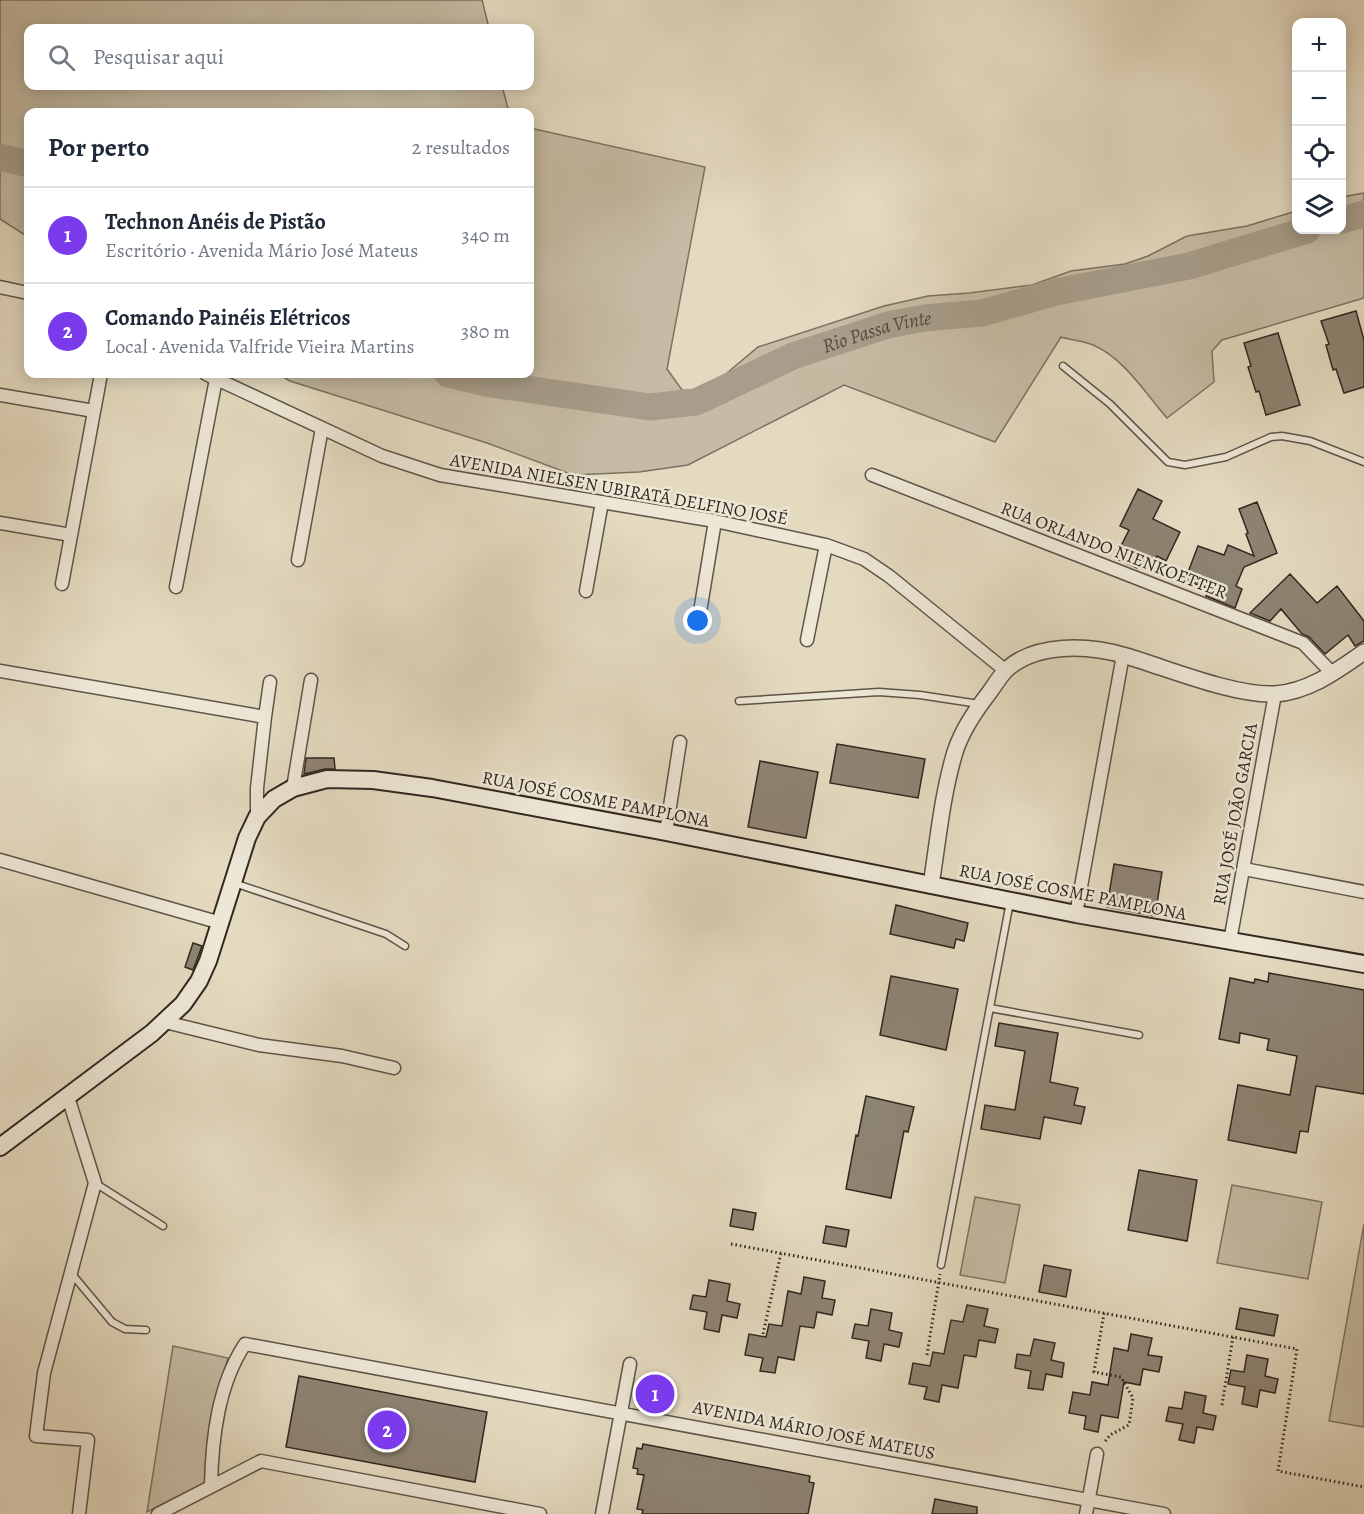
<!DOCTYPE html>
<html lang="pt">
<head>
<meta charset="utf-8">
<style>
	body { margin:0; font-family:Alegreya,serif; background:#f6f6f7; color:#1f2937 }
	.controls { position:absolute; right:18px; top:18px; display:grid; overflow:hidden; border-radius:12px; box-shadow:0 3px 15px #0003 }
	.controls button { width:54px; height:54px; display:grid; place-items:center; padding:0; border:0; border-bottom:2px solid #e0e1e3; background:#fff; color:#1f2937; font:30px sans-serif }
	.you { position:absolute; left:698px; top:621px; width:21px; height:21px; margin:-15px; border:4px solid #fff; border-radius:50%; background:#1a73e8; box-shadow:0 0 0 9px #1a73e833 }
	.badge { display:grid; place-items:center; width:39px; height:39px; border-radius:50%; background:#7c3aed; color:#fff; font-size:20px; font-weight:700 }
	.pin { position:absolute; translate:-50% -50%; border:3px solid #fff; box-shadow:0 2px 6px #0006 }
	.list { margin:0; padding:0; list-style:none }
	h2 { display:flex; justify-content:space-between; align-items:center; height:78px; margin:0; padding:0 24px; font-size:26px }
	h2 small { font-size:20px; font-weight:400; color:#747a83 }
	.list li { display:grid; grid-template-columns:39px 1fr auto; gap:18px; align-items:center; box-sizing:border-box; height:96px; padding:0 24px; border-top:2px solid #e0e1e3 }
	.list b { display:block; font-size:22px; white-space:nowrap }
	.list p { margin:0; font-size:20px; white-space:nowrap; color:#747a83 }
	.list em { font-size:20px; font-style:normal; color:#747a83 }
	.icon { flex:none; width:33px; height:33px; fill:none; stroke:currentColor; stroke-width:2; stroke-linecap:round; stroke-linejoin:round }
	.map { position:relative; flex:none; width:1364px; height:1514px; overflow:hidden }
	.search { position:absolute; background:#fff; box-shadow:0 3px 15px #0003; left:24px; top:24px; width:510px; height:66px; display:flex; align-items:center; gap:15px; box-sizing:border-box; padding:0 21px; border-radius:12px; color:#747a83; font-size:22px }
	.panel { position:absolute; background:#fff; box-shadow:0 3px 15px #0003; left:24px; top:108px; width:510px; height:270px; border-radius:12px }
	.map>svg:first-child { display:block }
	.green { fill:#c6bca5; stroke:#7c7262; stroke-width:1.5 }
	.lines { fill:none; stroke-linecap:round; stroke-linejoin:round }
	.river { stroke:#a79d8a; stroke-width:27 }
	.building { fill:#8e8473; stroke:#312720; stroke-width:1.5 }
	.service-casing { stroke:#5e5448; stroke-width:9 }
	.minor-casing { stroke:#5e5448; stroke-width:15 }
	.tertiary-casing { stroke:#5e5448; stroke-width:18 }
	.secondary-casing { stroke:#312720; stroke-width:20 }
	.path { stroke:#312720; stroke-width:3; stroke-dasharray:1.5 3; stroke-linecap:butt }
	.service { stroke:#ede7d6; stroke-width:6 }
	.minor { stroke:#ede7d6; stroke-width:12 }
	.tertiary { stroke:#ede7d6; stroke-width:15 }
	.secondary { stroke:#ede7d6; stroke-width:16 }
	.labels { text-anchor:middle; stroke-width:5; stroke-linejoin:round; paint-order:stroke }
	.street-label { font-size:18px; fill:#312720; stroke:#ede7d6 }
	.water-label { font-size:20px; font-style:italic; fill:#544a40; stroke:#ede7d6 }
</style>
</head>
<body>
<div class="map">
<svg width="1364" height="1514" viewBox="0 0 1364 1514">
	<rect width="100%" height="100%" fill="#e4dac0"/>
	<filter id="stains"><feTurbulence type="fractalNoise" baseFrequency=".00333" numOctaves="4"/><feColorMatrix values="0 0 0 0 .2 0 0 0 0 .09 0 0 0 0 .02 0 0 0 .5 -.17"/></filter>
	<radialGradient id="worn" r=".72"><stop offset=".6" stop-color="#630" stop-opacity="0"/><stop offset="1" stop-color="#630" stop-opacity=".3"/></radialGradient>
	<path class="green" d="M0,0H482L489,28H28V86H502L509,112H28V237L0,219Z
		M530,128L705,167L667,369L682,390L702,391L721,378L758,347L884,306L928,296L969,293L1032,285L1071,271L1125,264L1148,256L1187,236L1247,226L1296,211V230H1342V197L1364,193V298L1222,340L1212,351L1214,382L1167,418C1145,393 1124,358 1093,345C1083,341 1071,340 1061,337L995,442L844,385L688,465L639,472L573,475L487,443L290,381L278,374H530Z
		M1232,1185L1322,1202L1308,1279L1217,1263Z
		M975,1197L1020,1205L1005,1283L960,1275Z
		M1364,1224V1427L1329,1421Z
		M173,1346L228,1358C215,1400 208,1440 205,1483L147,1512Z"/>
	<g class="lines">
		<g class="river">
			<path d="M0,157L28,164"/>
			<path d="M1342,220L1364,214"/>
			<path id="s1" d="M448,374L491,384L650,407L696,402L793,356L888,325L924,318L982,313L1056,292L1189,266L1307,230"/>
		</g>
	</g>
	<path class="building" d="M1356,311L1364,340V387L1344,393L1336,369L1333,370L1326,345L1329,344L1321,321Z
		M1278,333L1300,405L1266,415L1259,391L1256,392L1248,367L1251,366L1244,343Z
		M1138,489L1162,501L1153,519L1180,532L1166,561L1157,556L1153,566L1140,560L1137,568L1115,558L1129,530L1120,526Z
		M1257,502L1277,553L1244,567L1236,586L1242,589L1235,608L1206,596L1209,589L1185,580L1198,546L1224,555L1228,545L1254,556L1246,534L1248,533L1239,509Z
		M1290,574L1317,603L1337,586L1364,621V641L1355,646L1348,635L1325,654L1309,637L1302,634L1281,609L1270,621L1250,613Z
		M837,744L925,759L918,798L830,783Z
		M306,758H334L335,769H325L304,774Z
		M760,761L818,772L806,838L748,827Z
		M1114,864L1162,872L1155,916L1107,907Z
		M896,905L968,923L964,941L956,939L954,948L890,934Z
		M193,943L202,946L193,970L185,967Z
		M1269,973L1364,990V1094L1316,1086L1308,1132L1300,1131L1296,1153L1228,1140L1238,1085L1290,1095L1297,1056L1267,1050L1269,1039L1240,1033L1239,1043L1219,1039L1230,978L1254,983L1255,979L1268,982Z
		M891,976L958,989L946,1050L880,1035Z
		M999,1023L1058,1033L1050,1082L1078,1088L1074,1105L1085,1107L1081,1124L1044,1117L1040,1139L981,1129L985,1105L1015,1110L1025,1051L995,1046Z
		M866,1096L914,1107L908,1132L904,1131L891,1198L846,1189L856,1135L858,1136Z
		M1139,1170L1197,1180L1187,1241L1128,1230Z
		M733,1209L756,1213L753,1230L730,1226Z
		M826,1226L849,1230L846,1247L823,1243Z
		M1044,1265L1071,1270L1066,1297L1039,1292Z
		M804,1277L825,1281L822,1298L835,1300L832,1315L817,1312L814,1328L800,1326L794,1360L778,1357L775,1373L760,1371L763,1358L745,1355L749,1334L766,1337L769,1324L782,1326L788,1291L801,1294Z
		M709,1280L730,1284L727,1301L740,1304L737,1318L722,1315L719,1332L704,1329L707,1312L690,1309L693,1295L706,1297Z
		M967,1305L988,1309L984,1326L998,1329L995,1343L979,1340L976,1357L964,1355L958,1388L942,1385L939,1402L924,1399L927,1387L909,1384L913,1363L930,1366L933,1352L944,1354L951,1320L963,1322Z
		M1240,1308L1278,1315L1274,1336L1236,1329Z
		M871,1309L892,1313L889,1330L902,1333L899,1347L884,1344L881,1361L866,1358L869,1341L852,1338L855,1324L868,1326Z
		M1131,1334L1152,1338L1148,1355L1162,1357L1159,1372L1143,1369L1140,1385L1124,1382L1118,1418L1101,1415L1098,1432L1084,1429L1086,1416L1069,1413L1073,1392L1090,1395L1092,1382L1108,1385L1114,1348L1128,1351Z
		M1034,1339L1055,1343L1051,1360L1064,1363L1062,1377L1046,1374L1043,1390L1028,1388L1031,1371L1015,1368L1017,1354L1030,1356Z
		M1247,1355L1268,1359L1265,1376L1278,1379L1275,1393L1260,1390L1257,1407L1242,1404L1245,1387L1228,1384L1231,1370L1244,1372Z
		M299,1376L487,1412L475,1482L286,1447Z
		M1185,1392L1206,1396L1203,1413L1216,1416L1213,1430L1197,1427L1194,1443L1179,1440L1183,1424L1166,1421L1169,1407L1182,1409Z
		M643,1444L810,1476L809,1482L814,1483L808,1514H642L643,1510L637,1509L644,1475L637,1474L638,1469L633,1468L637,1448L642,1449Z
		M935,1499L977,1507V1514H932Z"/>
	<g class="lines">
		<g class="service-casing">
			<path id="service" d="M1063,366L1110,404L1168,462L1185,465L1226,457L1271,437L1282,436L1310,441L1364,462
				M739,701L879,692L920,695L979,704
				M234,883L386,934L405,946
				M990,1008L1139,1035
				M95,1183L163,1226
				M941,1265L1010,902
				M71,1273L112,1322L125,1329L146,1330"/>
		</g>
		<g class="minor-casing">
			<path id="minor" d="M0,287L28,293
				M206,374L382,456L440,475L715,521L826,545L864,559L889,576L1006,671
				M0,395L94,411
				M872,475L1303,643L1333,674
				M0,523L71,535
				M298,560L322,428
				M62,584L101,374
				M176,587L216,379
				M586,591L602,502
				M698,624L715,521
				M807,640L826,545
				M0,671L265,717L257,788V817
				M265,717L270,682
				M293,788L311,680
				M666,832L680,742
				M0,860L221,923
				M1244,869L1364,892
				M1076,914L1123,655
				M1230,941L1275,694
				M165,1022L259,1045L342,1056L394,1068
				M68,1097L95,1183L44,1373L36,1436L88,1440L79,1514
				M211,1486C212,1438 218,1385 245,1344L1164,1514
				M158,1514L261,1461L540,1514
				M602,1514L630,1364
				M1086,1514L1097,1454"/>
		</g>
		<g class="tertiary-casing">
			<path id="tertiary" d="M931,885C938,841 942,795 955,752C962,730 975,711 989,693C994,686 999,678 1005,671C1035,642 1089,645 1126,656C1167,668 1234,696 1275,694C1309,692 1338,670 1364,652"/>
		</g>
		<g class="secondary-casing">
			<path id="secondary" d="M0,1147L152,1033L183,1004L199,981L208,961L247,838L257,817L274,799L293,788L327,779L373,780L432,788L666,832L1076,914L1364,964"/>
		</g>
		<path class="path" d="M731,1244L1297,1349L1278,1471L1364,1487
			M1104,1313L1094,1372L1121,1377L1133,1398L1129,1425L1110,1435L1104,1443
			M763,1334L781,1253
			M927,1355L940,1274
			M1222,1405L1233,1337"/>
		<use href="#service" class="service"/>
		<use href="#minor" class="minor"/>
		<use href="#tertiary" class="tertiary"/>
		<use href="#secondary" class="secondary"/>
	</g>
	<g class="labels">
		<g class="street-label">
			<text transform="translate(619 489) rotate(10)" y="6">AVENIDA NIELSEN UBIRATÃ DELFINO JOSÉ</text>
			<text transform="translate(1114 550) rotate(21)" y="6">RUA ORLANDO NIENKOETTER</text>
			<text transform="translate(596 799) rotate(11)" y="6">RUA JOSÉ COSME PAMPLONA</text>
			<text transform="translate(1235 814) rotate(-80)" y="6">RUA JOSÉ JOÃO GARCIA</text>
			<text transform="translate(1073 892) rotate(11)" y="6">RUA JOSÉ COSME PAMPLONA</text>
			<text transform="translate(814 1430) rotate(11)" y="6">AVENIDA MÁRIO JOSÉ MATEUS</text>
		</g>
		<g class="water-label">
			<text dy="7" stroke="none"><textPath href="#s1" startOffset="446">Rio Passa Vinte</textPath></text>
		</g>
	</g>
	<rect width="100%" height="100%" filter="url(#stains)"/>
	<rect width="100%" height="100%" fill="url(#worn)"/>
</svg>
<div class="controls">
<button>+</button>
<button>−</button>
<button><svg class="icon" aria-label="locate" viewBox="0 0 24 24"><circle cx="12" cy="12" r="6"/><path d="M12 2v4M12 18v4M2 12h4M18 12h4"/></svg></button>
<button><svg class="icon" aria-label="layers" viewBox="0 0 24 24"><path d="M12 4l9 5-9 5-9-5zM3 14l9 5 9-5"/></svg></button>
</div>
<div class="you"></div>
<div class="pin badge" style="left:655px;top:1394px">1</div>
<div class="pin badge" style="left:387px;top:1430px">2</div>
<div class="search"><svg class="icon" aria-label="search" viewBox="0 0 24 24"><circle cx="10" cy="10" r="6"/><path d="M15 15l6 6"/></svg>Pesquisar aqui</div>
<section class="panel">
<h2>Por perto<small>2 resultados</small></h2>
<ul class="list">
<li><span class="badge">1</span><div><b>Technon Anéis de Pistão</b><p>Escritório · Avenida Mário José Mateus</p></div><em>340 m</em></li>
<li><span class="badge">2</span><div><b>Comando Painéis Elétricos</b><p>Local · Avenida Valfride Vieira Martins</p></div><em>380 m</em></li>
</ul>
</section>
</div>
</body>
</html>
